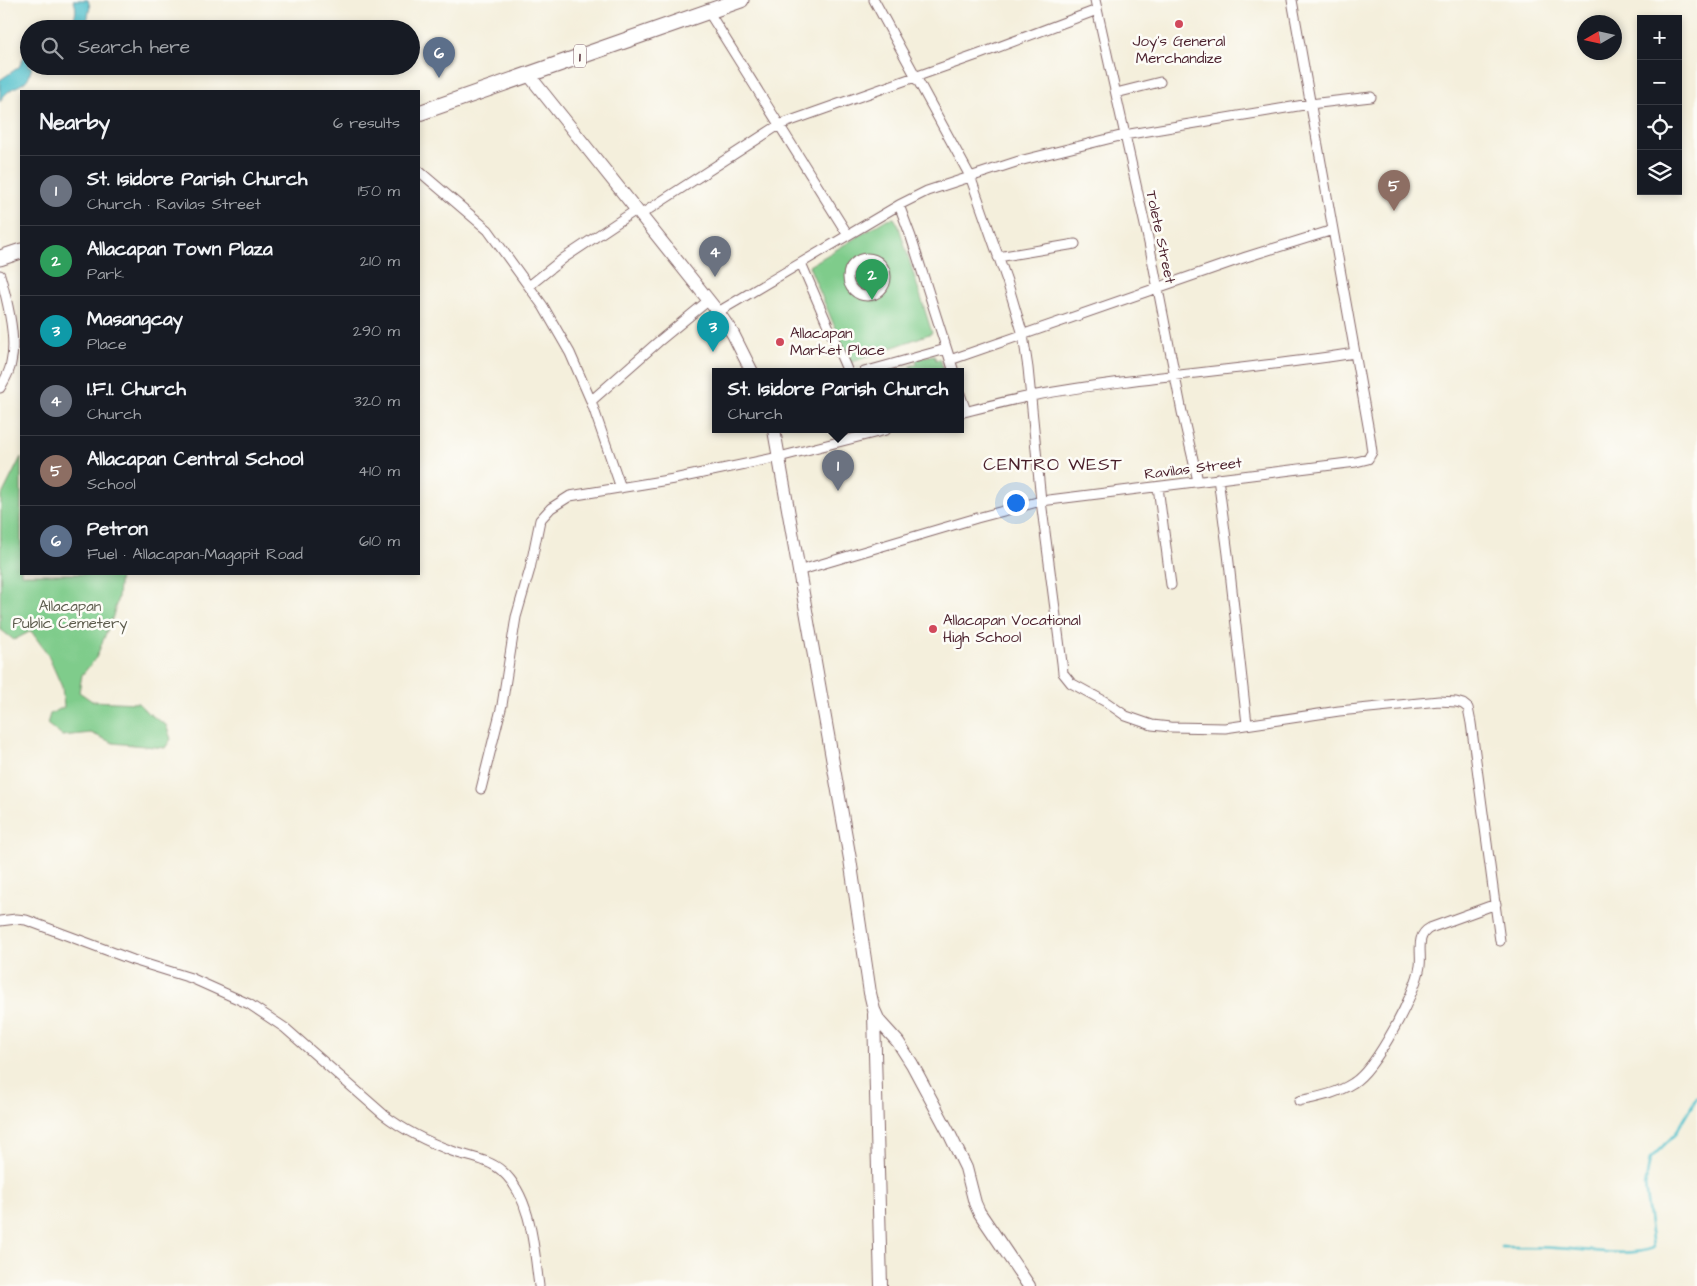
<!DOCTYPE html>
<html lang="en">
<head>
<meta charset="utf-8">
<style>
	body { margin:0; font-family:"Architects Daughter",sans-serif; background:#20242c; color:#f1f3f6 }
	.controls { position:absolute; right:15px; top:15px; display:grid; overflow:hidden; border-radius:0px; box-shadow:0 2px 8px #0003 }
	.controls button { width:45px; height:45px; display:grid; place-items:center; padding:0; border:0; border-bottom:1px solid #363941; background:#171b24; color:#f1f3f6; font:25px sans-serif }
	.compass { position:absolute; left:1577px; top:15px; width:45px; height:45px; border-radius:50%; background:#171b24; box-shadow:0 2px 8px #0003; rotate:261deg }
	.you { position:absolute; left:1015px; top:502px; width:18px; height:18px; margin:-12px; border:4px solid #fff; border-radius:50%; background:#1a73e8; box-shadow:0 0 0 8px #1a73e833 }
	.badge { display:grid; place-items:center; width:32px; height:32px; border-radius:50%; background:#d1495b; color:#fff; font-size:16px; font-weight:700 }
	.pin { position:absolute; translate:-50% -41px; filter:drop-shadow(0 1px 2px #0008) }
	.pin::after { content:''; position:absolute; top:26px; width:18px; height:15px; background:inherit; clip-path:polygon(0 0,100% 0,50% 100%) }
	.popup { position:absolute; left:712px; top:368px; width:252px; height:65px; box-sizing:border-box; display:grid; place-content:center; border-radius:0px; background:#171b24; filter:drop-shadow(0 1px 4px #0005); font-size:16px; white-space:nowrap; color:#9ea1a6 }
	.popup b { font-size:19px; color:#f1f3f6 }
	.popup::after { content:''; position:absolute; left:50%; top:100%; margin-left:-10px; border:10px solid transparent; border-top-color:#171b24 }
	.list { margin:0; padding:0; list-style:none }
	h2 { display:flex; justify-content:space-between; align-items:center; height:65px; margin:0; padding:0 20px; font-size:21px }
	h2 small { font-size:16px; font-weight:400; color:#9ea1a6 }
	.list li { display:grid; grid-template-columns:32px 1fr auto; gap:15px; align-items:center; box-sizing:border-box; height:70px; padding:0 20px; border-top:1px solid #363941 }
	.list b { display:block; font-size:19px; white-space:nowrap }
	.list p { margin:0; font-size:16px; white-space:nowrap; color:#9ea1a6 }
	.list em { font-size:16px; font-style:normal; color:#9ea1a6 }
	.icon { flex:none; width:28px; height:28px; fill:none; stroke:currentColor; stroke-width:2; stroke-linecap:round; stroke-linejoin:round }
	.map { position:relative; flex:none; width:1697px; height:1286px; overflow:hidden }
	.search { position:absolute; background:#171b24; box-shadow:0 2px 8px #0003; left:20px; top:20px; width:400px; height:55px; display:flex; align-items:center; gap:12px; box-sizing:border-box; padding:0 18px; border-radius:28px; color:#9ea1a6; font-size:19px }
	.panel { position:absolute; background:#171b24; box-shadow:0 2px 8px #0003; left:20px; top:90px; width:400px; height:485px; border-radius:0px }
	.map>svg:first-child { display:block }
	.green { fill:#7fcc8b; stroke:#64765b }
	.water { fill:#54c1cc; stroke:#4f707c }
	.lines { fill:none; stroke-linecap:round; stroke-linejoin:round }
	.stream { stroke:#54c1cc; stroke-width:2.5 }
	.street-casing { stroke:#866869; stroke-width:11 }
	.secondary-casing { stroke:#866869; stroke-width:14 }
	.highway-casing { stroke:#866869; stroke-width:17 }
	.street { stroke:#fff; stroke-width:9 }
	.secondary { stroke:#fff; stroke-width:12 }
	.highway { stroke:#fff; stroke-width:15 }
	.poi-dot { fill:#d1495b; stroke:#fdfcf7; stroke-width:2 }
	.labels { text-anchor:middle; stroke-width:5; stroke-linejoin:round; paint-order:stroke }
	.shield { fill:#fdfcf7; stroke:#806168; stroke-width:1 }
	.shield-label { font-size:14px; font-weight:bold; fill:#4a1f2b }
	.poi-label { font-size:15px; fill:#4a1f2b; stroke:#fdfcf7; text-anchor:start }
	.street-label { font-size:15px; fill:#4a1f2b; stroke:#fdfcf7 }
	.park-label { font-size:15px; fill:#5d5c4d; stroke:#fdfcf7 }
	.quarter-label { font-size:18px; letter-spacing:1px; fill:#4a1f2b; stroke:#fdfcf7 }
</style>
</head>
<body>
<div class="map">
<svg width="1697" height="1286" viewBox="0 0 1697 1286">
	<rect width="100%" height="100%" fill="#fdfcf7"/>
	<filter id="ink" filterUnits="userSpaceOnUse"><feTurbulence type="fractalNoise" baseFrequency=".02" numOctaves="2"/><feDisplacementMap in="SourceGraphic" scale="10" xChannelSelector="R" yChannelSelector="G"/><feConvolveMatrix kernelMatrix="1 2 1 2 8 2 1 2 1" color-interpolation-filters="sRGB"/></filter>
	<filter id="wash" filterUnits="userSpaceOnUse"><feTurbulence type="fractalNoise" baseFrequency=".0096" numOctaves="4" result="noise"/><feDisplacementMap in="SourceGraphic" scale="20" xChannelSelector="R" yChannelSelector="G"/><feGaussianBlur stdDeviation="1.12" result="paint"/><feColorMatrix in="noise" values="0 0 0 0 0 0 0 0 0 0 0 0 0 0 0 0 0 1.4 0 .05"/><feComposite in="paint" operator="in"/></filter>
	<g filter="url(#wash)">
		<rect width="100%" height="100%" fill="#f4efdc"/>
		<path class="green" d="M894,218L898,224L932,333L850,363L809,266L887,219Z
			M934,355L936,360L940,359L944,372H912L910,366L917,364L916,359Z
			M21,457V574H120L118,597L113,616L96,658L82,675L79,692L92,701L138,703L148,713L166,725L171,739L165,748L113,743L91,733L62,736L47,724L50,714L64,707L62,687L47,653L31,631L14,640L0,629L1,497Z"/>
		<path class="water" d="M73,0H88L90,7L86,27L85,29H60C73,26 80,12 73,0Z
			M29,47V66H32C31,70 30,75 28,78C22,88 8,86 0,102V80L19,67Z"/>
		<g class="lines">
			<path class="stream" d="M1501,1247C1519,1247 1538,1247 1556,1248C1584,1249 1627,1258 1653,1248L1645,1186L1650,1159L1675,1134L1697,1097"/>
		</g>
	</g>
	<g filter="url(#ink)">
		<g class="lines">
			<g class="street-casing">
				<path id="street" d="M874,0L970,176L1007,281L1023,335L1028,368L1041,501L1062,663L1063,673L1071,683L1106,702L1126,716L1152,725L1170,727L1225,728L1339,711L1439,701L1456,702L1463,704L1468,708L1471,723L1500,941
					M1095,0L1149,243L1182,412L1198,481
					M708,11L848,235
					M1116,93L1160,82
					M419,171L488,230L543,306L570,353L591,401L621,488
					M899,205L911,237L954,372
					M640,215L779,125L980,54L1097,10
					M998,257L1075,244
					M848 277a19 19 0 1 1 38 0a19 19 0 1 1-38 0Z
					M801,263L848,372
					M0,275C7,299 17,339 11,363C10,372 4,381 0,388
					M529,286L564,258L636,210
					M718,312L899,205L927,191L1019,161L1124,135L1310,104L1371,97
					M950,360L1246,257L1333,230
					M864,372L946,349
					M960,394L966,411
					M591,401L658,342L709,300
					M960,413C984,407 1007,401 1031,396C1138,376 1247,370 1355,353
					M1218,478L1228,554L1247,724
					M1158,487L1171,585
					M798,571L977,518L1041,501L1356,462L1368,459L1372,452L1370,437L1292,0
					M481,789L502,705L516,617L530,569L540,520L551,508L570,496L674,479L779,457L886,430
					M0,921L16,919L26,920L133,960L191,978L249,1004L285,1028L384,1115C405,1131 428,1142 452,1151C468,1157 489,1159 502,1171C532,1197 534,1250 539,1286
					M1299,1101C1318,1097 1336,1094 1353,1083C1376,1069 1416,993 1420,966C1422,952 1415,936 1430,928L1496,904"/>
			</g>
			<g class="secondary-casing">
				<path id="secondary" d="M528,74L718,312L733,334L752,372
					M774,430L850,859L870,993L874,1010L879,1021L898,1042L912,1064L949,1133L966,1168L975,1203L979,1212L1029,1286
					M874,1014L881,1286"/>
			</g>
			<g class="highway-casing">
				<path id="highway" d="M419,113L741,0
					M0,258L21,251"/>
			</g>
			<use href="#street" class="street"/>
			<use href="#secondary" class="secondary"/>
			<use href="#highway" class="highway"/>
		</g>
	</g>
	<g class="poi-dot">
		<circle cx="1179" cy="24" r="5"/>
		<circle cx="780" cy="342" r="5"/>
		<circle cx="933" cy="629" r="5"/>
	</g>
	<g class="labels">
		<rect class="shield" x="574" y="44.5" width="12" height="23" rx="4"/>
		<g class="shield-label">
			<text x="580" y="61">1</text>
		</g>
		<g class="poi-label">
			<text x="1179" y="46" text-anchor="middle">Joy's General<tspan x="1179" dy="17">Merchandize</tspan></text>
			<text x="790" y="338">Allacapan<tspan x="790" dy="17">Market Place</tspan></text>
			<text x="943" y="625">Allacapan Vocational<tspan x="943" dy="17">High School</tspan></text>
		</g>
		<g class="street-label">
			<text transform="translate(1161 237) rotate(78)" y="5">Tolete Street</text>
			<text transform="translate(1193 468) rotate(-7)" y="5">Ravilas Street</text>
		</g>
		<g class="park-label">
			<text x="70" y="611">Allacapan<tspan x="70" dy="17">Public Cemetery</tspan></text>
		</g>
		<g class="quarter-label">
			<text x="1053" y="470">CENTRO WEST</text>
		</g>
	</g>
</svg>
<div class="controls">
<button>+</button>
<button>−</button>
<button><svg class="icon" aria-label="locate" viewBox="0 0 24 24"><circle cx="12" cy="12" r="6"/><path d="M12 2v4M12 18v4M2 12h4M18 12h4"/></svg></button>
<button><svg class="icon" aria-label="layers" viewBox="0 0 24 24"><path d="M12 4l9 5-9 5-9-5zM3 14l9 5 9-5"/></svg></button>
</div>
<svg class="compass" viewBox="-18 -18 36 36"><path d="M0-13l5 13h-10z" fill="#e53935"/><path d="M0 13l5-13h-10z" fill="#9ea1a6"/></svg>
<div class="you"></div>
<div class="pin badge" style="left:838px;top:491px;background:#6b7280">1</div>
<div class="popup"><b>St. Isidore Parish Church</b>Church</div>
<div class="pin badge" style="left:872px;top:300px;background:#2e9e5b">2</div>
<div class="pin badge" style="left:713px;top:352px;background:#0f9aa8">3</div>
<div class="pin badge" style="left:715px;top:277px;background:#6b7280">4</div>
<div class="pin badge" style="left:1394px;top:211px;background:#8d6e63">5</div>
<div class="pin badge" style="left:439px;top:78px;background:#5c6f8a">6</div>
<div class="search"><svg class="icon" aria-label="search" viewBox="0 0 24 24"><circle cx="10" cy="10" r="6"/><path d="M15 15l6 6"/></svg>Search here</div>
<section class="panel">
<h2>Nearby<small>6 results</small></h2>
<ul class="list">
<li><span class="badge" style="background:#6b7280">1</span><div><b>St. Isidore Parish Church</b><p>Church · Ravilas Street</p></div><em>150 m</em></li>
<li><span class="badge" style="background:#2e9e5b">2</span><div><b>Allacapan Town Plaza</b><p>Park</p></div><em>210 m</em></li>
<li><span class="badge" style="background:#0f9aa8">3</span><div><b>Masangcay</b><p>Place</p></div><em>290 m</em></li>
<li><span class="badge" style="background:#6b7280">4</span><div><b>I.F.I. Church</b><p>Church</p></div><em>320 m</em></li>
<li><span class="badge" style="background:#8d6e63">5</span><div><b>Allacapan Central School</b><p>School</p></div><em>410 m</em></li>
<li><span class="badge" style="background:#5c6f8a">6</span><div><b>Petron</b><p>Fuel · Allacapan-Magapit Road</p></div><em>610 m</em></li>
</ul>
</section>
</div>
</body>
</html>
